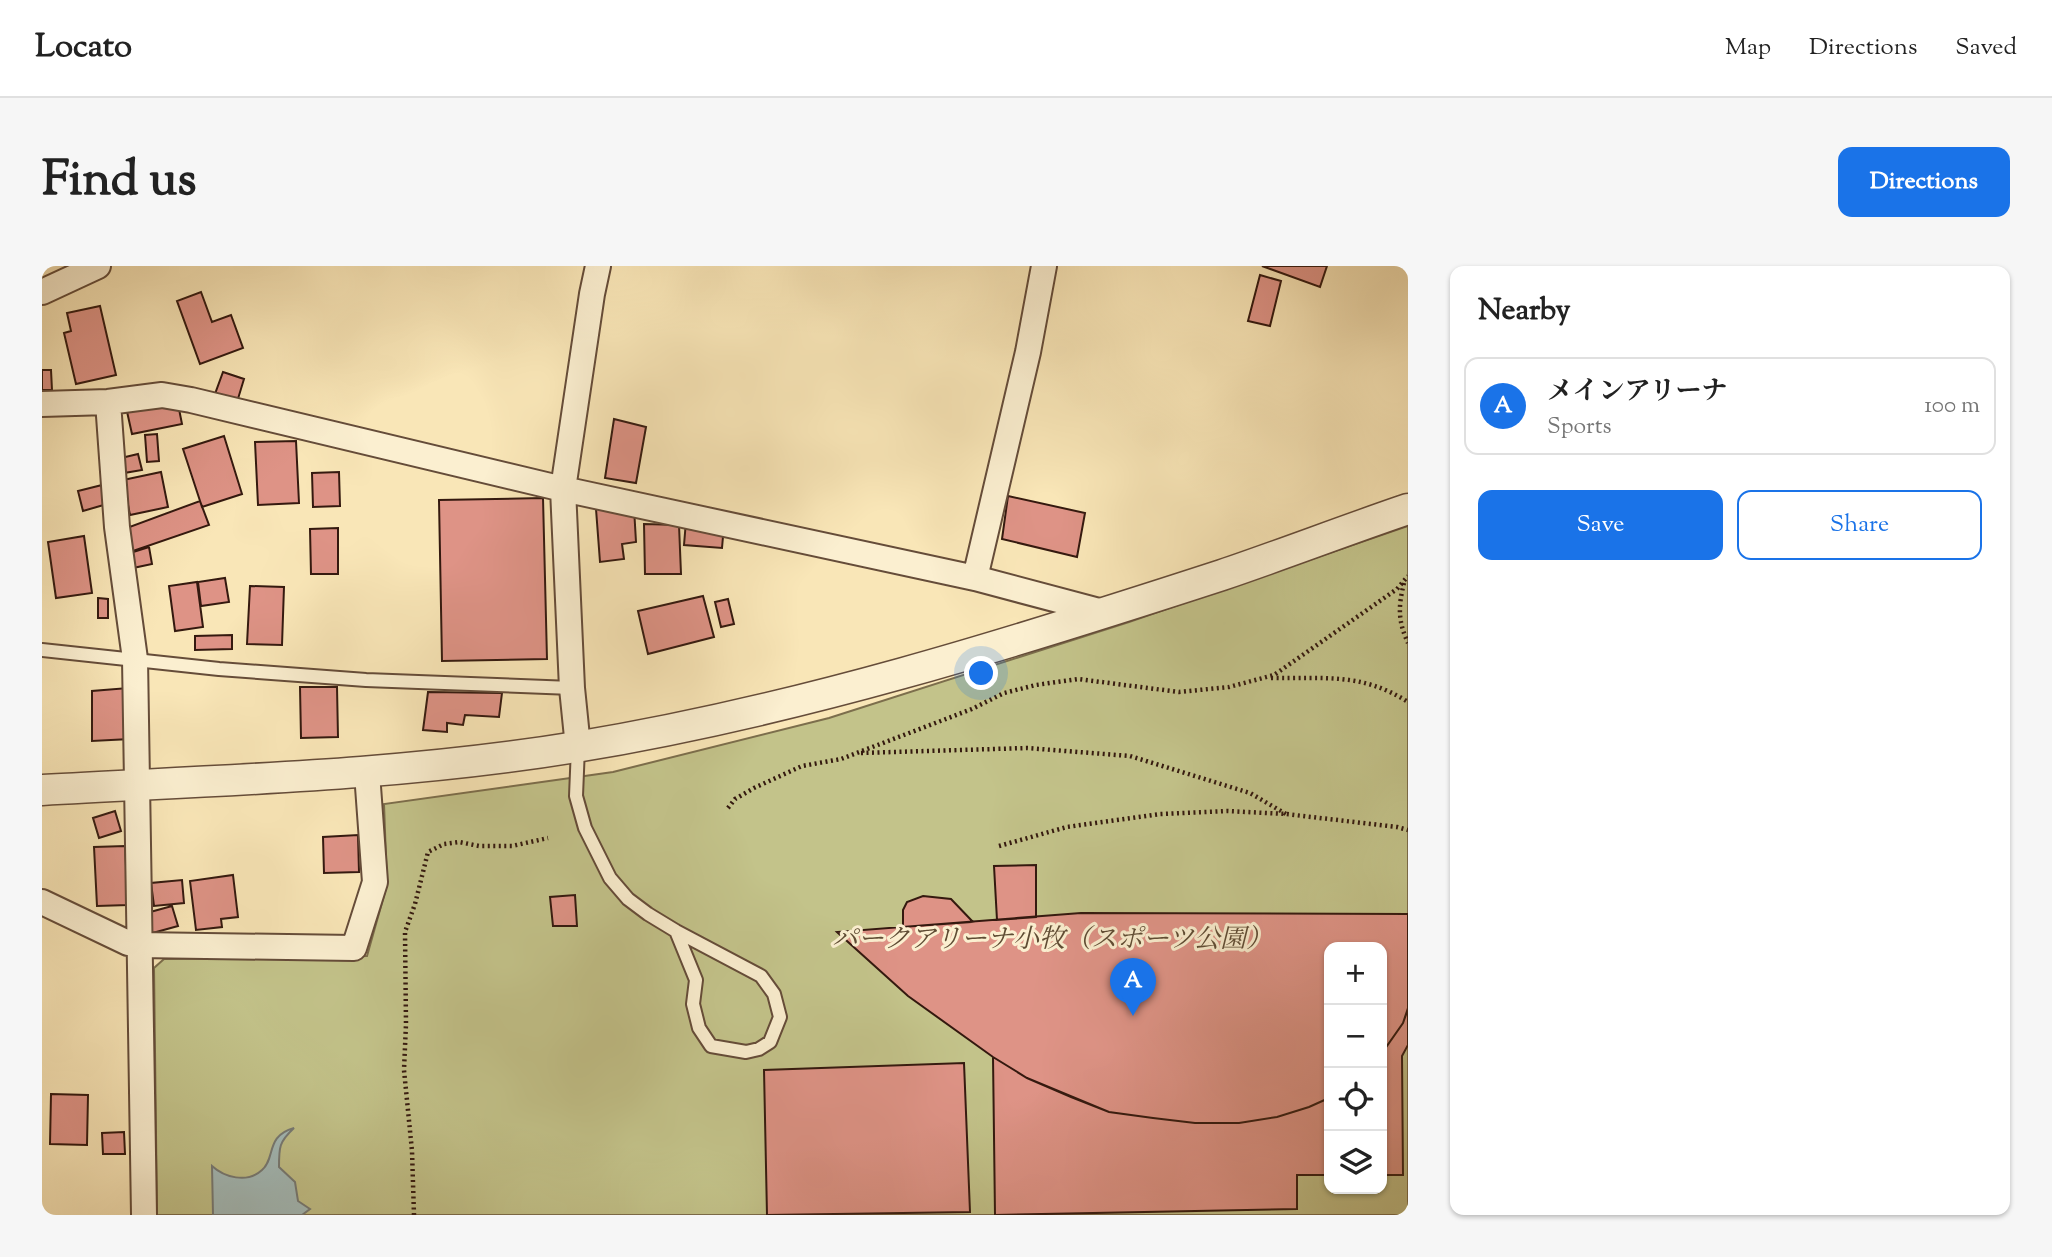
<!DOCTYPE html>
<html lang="en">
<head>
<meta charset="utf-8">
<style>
	body { margin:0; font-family:"Sorts Mill Goudy","Noto Serif JP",serif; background:#f6f6f6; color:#222 }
	.controls { position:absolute; right:21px; bottom:21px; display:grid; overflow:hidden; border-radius:14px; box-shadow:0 2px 5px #0004 }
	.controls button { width:63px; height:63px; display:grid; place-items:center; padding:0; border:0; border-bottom:2px solid #e0e0e0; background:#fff; color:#222; font:35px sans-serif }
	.you { position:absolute; left:940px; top:408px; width:24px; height:24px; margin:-18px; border:5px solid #fff; border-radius:50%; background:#1a73e8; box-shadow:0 0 0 10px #1a73e833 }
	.badge { display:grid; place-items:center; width:46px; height:46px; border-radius:50%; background:#1a73e8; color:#fff; font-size:23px; font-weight:700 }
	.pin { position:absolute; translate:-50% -58px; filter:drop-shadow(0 2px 4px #0008) }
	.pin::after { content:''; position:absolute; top:37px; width:24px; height:21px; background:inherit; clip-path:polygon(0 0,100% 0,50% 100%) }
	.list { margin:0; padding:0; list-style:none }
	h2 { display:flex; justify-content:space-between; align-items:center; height:91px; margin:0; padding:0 28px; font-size:30px }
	h2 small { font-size:23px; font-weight:400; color:#767676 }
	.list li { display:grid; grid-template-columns:46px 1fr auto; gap:21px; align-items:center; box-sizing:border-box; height:98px; margin:0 14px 14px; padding:0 14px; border:2px solid #e0e0e0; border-radius:14px }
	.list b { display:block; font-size:26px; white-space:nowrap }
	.list p { margin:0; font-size:23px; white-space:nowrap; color:#767676 }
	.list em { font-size:23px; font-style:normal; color:#767676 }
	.actions { display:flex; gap:14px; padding:21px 28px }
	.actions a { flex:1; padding:16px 0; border:2px solid #1a73e8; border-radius:14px; text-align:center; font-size:24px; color:#1a73e8 }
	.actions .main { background:#1a73e8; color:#fff }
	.icon { flex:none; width:38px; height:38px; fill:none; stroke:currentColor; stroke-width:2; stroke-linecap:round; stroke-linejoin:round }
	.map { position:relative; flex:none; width:1366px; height:949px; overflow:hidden; border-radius:14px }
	header { display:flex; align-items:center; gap:42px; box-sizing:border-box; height:98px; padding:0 35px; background:#fff; border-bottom:2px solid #e0e0e0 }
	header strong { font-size:33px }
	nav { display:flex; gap:38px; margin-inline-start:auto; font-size:24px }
	.intro { display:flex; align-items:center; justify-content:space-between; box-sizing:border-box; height:168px; padding:0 42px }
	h1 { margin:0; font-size:49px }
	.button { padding:18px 32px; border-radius:14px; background:#1a73e8; color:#fff; font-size:24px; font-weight:700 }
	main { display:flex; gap:42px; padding:0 42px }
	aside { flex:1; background:#fff; border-radius:14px; box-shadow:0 2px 5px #0004 }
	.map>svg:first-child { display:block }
	.green { fill:#c3c38a; stroke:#7c6e4c; stroke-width:2; fill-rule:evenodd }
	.water { fill:#a4bcba; stroke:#777b76; stroke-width:2 }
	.building { fill:#de9386; stroke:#34190f; stroke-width:2 }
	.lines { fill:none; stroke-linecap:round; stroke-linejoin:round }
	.service-casing { stroke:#654c39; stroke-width:16 }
	.minor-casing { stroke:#654c39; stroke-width:28 }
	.tertiary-casing { stroke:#654c39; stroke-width:33 }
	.path { stroke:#34190f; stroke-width:4.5; stroke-dasharray:2 3.5; stroke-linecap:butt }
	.service { stroke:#fbefd0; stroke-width:12 }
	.minor { stroke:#fbefd0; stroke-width:24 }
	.tertiary { stroke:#fbefd0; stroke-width:30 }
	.labels { text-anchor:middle; stroke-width:6; stroke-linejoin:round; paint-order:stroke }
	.park-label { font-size:26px; font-style:italic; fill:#5f4c34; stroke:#fbefd0 }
</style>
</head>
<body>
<header>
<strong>Locato</strong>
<nav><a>Map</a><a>Directions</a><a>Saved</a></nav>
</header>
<div class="intro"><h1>Find us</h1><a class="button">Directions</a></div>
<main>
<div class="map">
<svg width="1366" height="949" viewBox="0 0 1366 949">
	<rect width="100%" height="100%" fill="#f9e6b7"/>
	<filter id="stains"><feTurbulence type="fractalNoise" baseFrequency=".00286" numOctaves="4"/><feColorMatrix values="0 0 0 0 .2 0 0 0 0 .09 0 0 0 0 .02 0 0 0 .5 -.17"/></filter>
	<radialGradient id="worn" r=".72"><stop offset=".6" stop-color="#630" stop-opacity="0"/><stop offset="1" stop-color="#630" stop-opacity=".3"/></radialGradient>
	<path class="green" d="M1366,260V949H115L112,702L122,693L325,690L345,619L342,538L571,506L787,452L1087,356ZM1287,681H1340V923H1287Z"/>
	<path class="water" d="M252,862C237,876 237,881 237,901L253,916L256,935L268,943L260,949H171L170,900C182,911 205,918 220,904C234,892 223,870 252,862Z"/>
	<path class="building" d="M1220,0H1285L1278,21Z
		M1218,9L1239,15L1228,60L1206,55Z
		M159,26L170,56L189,49L201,82L158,98L135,35Z
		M58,40L74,109L34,118L22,67L29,65L25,47Z
		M0,104H9L10,124H0Z
		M181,106L202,113L195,136L173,128Z
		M135,133L140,158L90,168L84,141Z
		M572,153L604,161L594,217L563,212Z
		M115,168L117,195L105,196L103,169Z
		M182,170L200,228L160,241L141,183Z
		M254,175L257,237L216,239L213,176Z
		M96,188L100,204L82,207L79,192Z
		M119,206L126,241L88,249L81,214Z
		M297,206L298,240L271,241L270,207Z
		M60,219L65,238L41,245L36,225Z
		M966,230L1043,247L1035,291L960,273Z
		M501,232L505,393L400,395L397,234Z
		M158,235L167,259L91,285L82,263Z
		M592,242L594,276L580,278L582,293L558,296L554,243Z
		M644,255L682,259L680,282L642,279Z
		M602,258L637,259L639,308H603Z
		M296,262V308H269L268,263Z
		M42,270L50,327L14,332L6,276Z
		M107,281L110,298L91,302L88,287Z
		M183,312L187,336L159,340L156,316Z
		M155,316L161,361L133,365L127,320Z
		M208,320L242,321L240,379L205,378Z
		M661,330L672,371L606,388L596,345Z
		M56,332L66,333V352H56Z
		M686,333L692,358L679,361L673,336Z
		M190,369V383L153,384V370Z
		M258,421H295L296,471L259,472Z
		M86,422L88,473L50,475V425Z
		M386,426L460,427L457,451L423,449L421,459L405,457V466L381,464Z
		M73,545L79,565L57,572L51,552Z
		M316,569L317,606L282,607L281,571Z
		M83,580L86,639L55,640L52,581Z
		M994,599V651L955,654L952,600Z
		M191,609L196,651L179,653L180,661L154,664L148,615Z
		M140,614L142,637L112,640L109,617Z
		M533,629L535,660H511L508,631Z
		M881,630L909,633L931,656L861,661V644L865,636Z
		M130,640L136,660L107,668L101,648Z
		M1039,647L1366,648V743L1361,757L1340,787V681H1287V832L1267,841L1235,851L1197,857H1153L1111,852L1067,846L985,812L951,791L866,730L795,666Z
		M1366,742V779L1360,790L1361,909H1340V787L1361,757Z
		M951,791L985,812L1029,831L1067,846L1111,852L1153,857H1197L1235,851L1267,841L1287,832V909H1255V943L953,949Z
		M922,797L928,946L725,949L722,804Z
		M9,828L46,829L45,879L8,878Z
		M82,866L83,888H61L60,867Z"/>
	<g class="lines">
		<g class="service-casing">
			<path id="service" d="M0,384L177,403L324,414L530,422
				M536,481L534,530L543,562L568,612L586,633L606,648L634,665L719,710L732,728L738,751L728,776L717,783L704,786L669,780L657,762L651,738L654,714L634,665"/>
		</g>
		<g class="minor-casing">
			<path id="minor" d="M0,26L56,0
				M66,136L75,261L93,393L102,949
				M0,138L66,136L120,129L149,134L521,223L933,312L1061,346
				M933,312L986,86L1002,0
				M536,481L530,422L521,223L550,28L556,0
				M0,636L86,677L97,679L312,682L333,616L325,507"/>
		</g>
		<g class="tertiary-casing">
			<path id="tertiary" d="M0,524C178,514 357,510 534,481C754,445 968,378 1180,309C1242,288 1304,264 1366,243"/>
		</g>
		<path class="path" d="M1362,317C1356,341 1356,355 1366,377
			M1229,412C1282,413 1319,406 1366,436
			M819,487L985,482L1088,490L1208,527L1244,548
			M686,542L693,533L712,522L760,500L799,493L930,443L962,427L994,419L1036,413L1137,426L1187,421L1232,409L1355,323L1366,310
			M957,580L1025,561L1118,548L1185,545L1244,548L1355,561L1366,564
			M372,949L370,885L362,804L364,758L363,666L373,638L386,586L402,578L417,576L437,580H470L506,572"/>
		<use href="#service" class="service"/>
		<use href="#minor" class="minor"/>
		<use href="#tertiary" class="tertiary"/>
	</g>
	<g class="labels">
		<g class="park-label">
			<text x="1010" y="681">パークアリーナ小牧（スポーツ公園）</text>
		</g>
	</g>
	<rect width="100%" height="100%" filter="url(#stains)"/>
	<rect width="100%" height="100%" fill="url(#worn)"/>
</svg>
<div class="controls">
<button>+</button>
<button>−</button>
<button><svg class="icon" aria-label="locate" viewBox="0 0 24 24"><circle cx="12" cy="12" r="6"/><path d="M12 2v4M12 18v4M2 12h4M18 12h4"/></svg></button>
<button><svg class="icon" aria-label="layers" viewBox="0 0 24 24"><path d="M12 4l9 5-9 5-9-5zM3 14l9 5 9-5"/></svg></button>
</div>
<div class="you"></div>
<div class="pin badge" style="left:1091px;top:750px">A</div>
</div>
<aside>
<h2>Nearby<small></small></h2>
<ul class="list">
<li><span class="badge">A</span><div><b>メインアリーナ</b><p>Sports</p></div><em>100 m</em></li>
</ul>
<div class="actions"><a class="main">Save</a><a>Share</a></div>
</aside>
</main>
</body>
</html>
